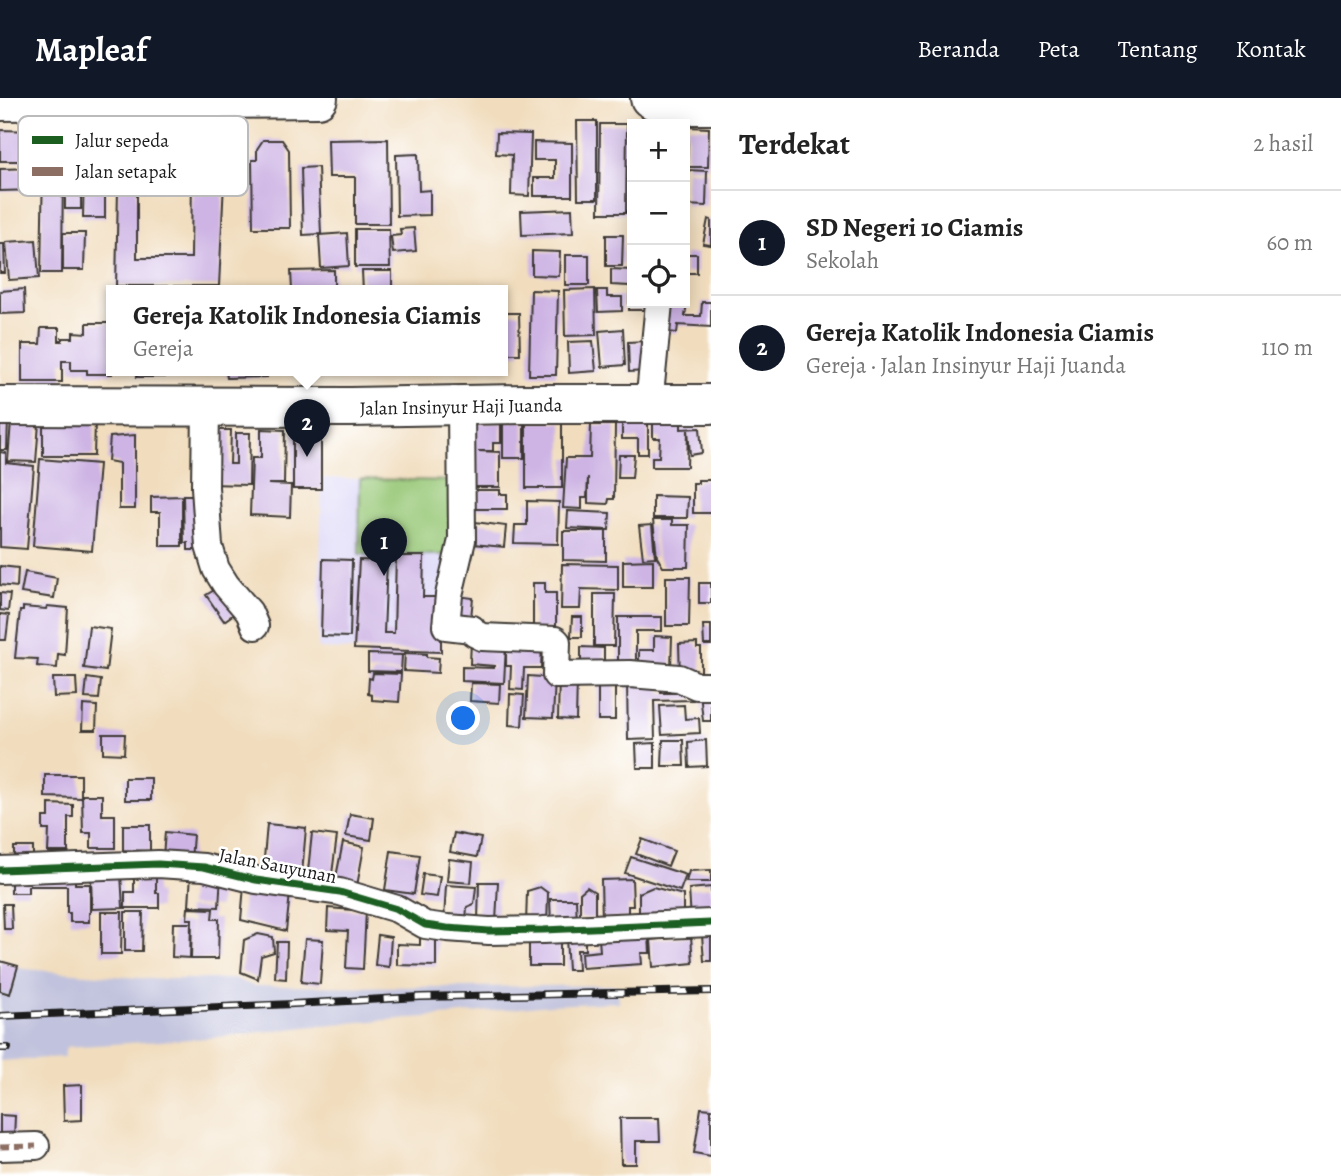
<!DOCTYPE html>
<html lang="id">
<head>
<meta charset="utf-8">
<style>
	body { margin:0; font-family:Alegreya,serif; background:#f6f6f6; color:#222 }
	.controls { position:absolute; right:21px; top:21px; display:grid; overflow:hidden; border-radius:0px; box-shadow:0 4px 18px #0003 }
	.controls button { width:63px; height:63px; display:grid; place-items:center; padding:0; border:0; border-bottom:2px solid #e0e0e0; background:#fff; color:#222; font:35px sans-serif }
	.you { position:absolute; left:464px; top:621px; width:24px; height:24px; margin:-18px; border:5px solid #fff; border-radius:50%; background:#1a73e8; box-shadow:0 0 0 10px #1a73e833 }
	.badge { display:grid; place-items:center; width:46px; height:46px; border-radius:50%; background:#111827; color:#fff; font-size:23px; font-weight:700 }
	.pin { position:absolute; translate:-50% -58px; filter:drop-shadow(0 2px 4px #0008) }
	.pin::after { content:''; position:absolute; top:37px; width:24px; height:21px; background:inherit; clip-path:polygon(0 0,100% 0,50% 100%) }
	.popup { position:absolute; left:106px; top:187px; width:402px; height:91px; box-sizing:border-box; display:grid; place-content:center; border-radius:0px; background:#fff; filter:drop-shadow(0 2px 5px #0005); font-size:23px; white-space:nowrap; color:#767676 }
	.popup b { font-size:26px; color:#222 }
	.popup::after { content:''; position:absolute; left:50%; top:100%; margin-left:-14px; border:14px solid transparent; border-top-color:#fff }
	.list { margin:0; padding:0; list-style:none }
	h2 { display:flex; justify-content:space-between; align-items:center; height:91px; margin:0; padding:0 28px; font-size:30px }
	h2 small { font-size:23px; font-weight:400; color:#767676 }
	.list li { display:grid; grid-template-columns:46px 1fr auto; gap:21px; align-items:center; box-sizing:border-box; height:105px; padding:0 28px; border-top:2px solid #e0e0e0 }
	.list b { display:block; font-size:26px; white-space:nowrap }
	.list p { margin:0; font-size:23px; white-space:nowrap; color:#767676 }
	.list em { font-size:23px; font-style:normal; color:#767676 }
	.icon { flex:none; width:38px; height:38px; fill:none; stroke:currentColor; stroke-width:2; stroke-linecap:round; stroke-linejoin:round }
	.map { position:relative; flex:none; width:711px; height:1078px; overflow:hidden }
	header { display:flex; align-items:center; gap:42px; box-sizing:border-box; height:98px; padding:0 35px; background:#111827; color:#fff }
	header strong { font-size:33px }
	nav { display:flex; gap:38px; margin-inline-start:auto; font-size:24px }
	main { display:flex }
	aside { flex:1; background:#fff }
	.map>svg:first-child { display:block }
	.built { fill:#dbd6f7 }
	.industrial { fill:#c1c2dd }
	.green { fill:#98c877; stroke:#5a724a; stroke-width:2 }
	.building { fill:#cdb4e4; fill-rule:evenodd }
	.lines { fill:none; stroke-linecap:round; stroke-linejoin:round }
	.minor-casing { stroke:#3c3934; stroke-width:30 }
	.highway-casing { stroke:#3c3934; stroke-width:42 }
	.minor { stroke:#fff; stroke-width:26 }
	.highway { stroke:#fff; stroke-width:38 }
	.rail-casing { stroke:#1c1c1c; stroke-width:8 }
	.rail { stroke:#fff; stroke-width:5; stroke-dasharray:16; stroke-linecap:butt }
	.quiet { stroke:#8d6e63; stroke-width:5; stroke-dasharray:10 5; stroke-linecap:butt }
	.cycleway-casing { stroke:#fff; stroke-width:11 }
	.cycleway { stroke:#1b5e20; stroke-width:7 }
	.labels { text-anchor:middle; stroke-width:5; stroke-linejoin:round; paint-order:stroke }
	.street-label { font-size:19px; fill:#1c1c1c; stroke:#fff }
	.key { fill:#fff; stroke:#bbb; stroke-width:2 }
	.key-label { font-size:19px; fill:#1c1c1c }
</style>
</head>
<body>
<header>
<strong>Mapleaf</strong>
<nav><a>Beranda</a><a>Peta</a><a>Tentang</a><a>Kontak</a></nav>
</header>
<main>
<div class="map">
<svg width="711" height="1078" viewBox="0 0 711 1078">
	<rect width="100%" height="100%" fill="#fff"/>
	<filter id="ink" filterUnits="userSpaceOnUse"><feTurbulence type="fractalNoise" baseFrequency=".0143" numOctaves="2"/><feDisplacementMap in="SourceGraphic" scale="14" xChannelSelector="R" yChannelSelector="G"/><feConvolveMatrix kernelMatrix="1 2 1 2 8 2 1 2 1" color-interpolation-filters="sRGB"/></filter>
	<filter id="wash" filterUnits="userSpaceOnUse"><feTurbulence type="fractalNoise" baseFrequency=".00686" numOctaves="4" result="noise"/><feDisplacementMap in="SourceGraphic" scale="28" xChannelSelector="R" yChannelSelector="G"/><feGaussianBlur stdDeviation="1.57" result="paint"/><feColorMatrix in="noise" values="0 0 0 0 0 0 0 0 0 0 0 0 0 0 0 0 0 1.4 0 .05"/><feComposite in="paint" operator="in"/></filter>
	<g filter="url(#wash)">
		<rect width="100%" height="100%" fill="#f1ddbe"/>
		<path class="built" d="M322,380L454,383L441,534V554L318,551Z"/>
		<path class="industrial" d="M0,862L24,871L152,881H236L253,888L467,889L618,887L619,904L549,907L453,917L333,926L209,940L66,949L64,959L0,963Z"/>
		<path class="green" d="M360,381L454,383L452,457L359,456Z"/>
		<g id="blocks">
			<path class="building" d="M34,14H44V63H0V32L34,33Z
				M577,23H597V101H578Z
				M600,26H627L626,115H599Z
				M688,29L709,30L708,69H687Z
				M497,35L531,36L529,98L511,97L512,57L496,56Z
				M388,41L389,126H355V79H329L328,42Z
				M119,42L226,43L219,188H116ZM137,74L192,75L191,160H137Z
				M263,42H282L289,52L290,130H253L252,62H257V51Z
				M534,44L572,45V98H534V80H555V62H534Z
				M418,56L419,93L430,92V117L397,118L396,57Z
				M43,69H63L62,175H41Z
				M318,69L321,136L303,137L301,70Z
				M35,70V92L0,93V71Z
				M84,70L105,71V120H83Z
				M687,72L707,73L706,108L685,107Z
				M65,79H81V111H65Z
				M572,111L573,135L522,137L521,113Z
				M708,121L711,122V147L703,146Z
				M414,130L416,153L393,155L391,138L401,137L400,131Z
				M355,131H389L390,169H355Z
				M63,135H85L84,172H63Z
				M347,135L349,168L321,170L319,137Z
				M606,137H623L622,168H606Z
				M36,142L39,180L9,182L6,144Z
				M0,146H4L5,175H0Z
				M532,153L560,154L559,178L532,177Z
				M685,156H697V175H685Z
				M565,157H589V187H565Z
				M611,171L632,172V205H651L650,212H629L630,188L611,187Z
				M334,172V193L292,192L291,173Z
				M362,173H392V193H363Z
				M24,191L25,215L0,216V193Z
				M595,191L596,237L565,238L564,192Z
				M531,192L558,193L556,277H529Z
				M597,192H607V199H622V213L598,214Z
				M702,204H711V229L678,227L677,235L659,233L661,205H687L685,218H701Z
				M503,215H519L520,256H503Z
				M87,225H111V273H112V276H87V272H71V263H62V284H22V246H40L41,230H59V243H62V240H73V234L87,235Z
				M623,231L625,267L602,269L599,233Z
				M593,243L596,273L569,275L568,244Z
				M646,243V273L629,274L628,244Z
				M137,273H165V279H137Z
				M226,273H267V279L227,280Z
				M0,319H8L7,352H0Z
				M629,319H648V356H638V341H622V326H629Z
				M43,322L95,323L94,358H43Z
				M11,323L39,325L36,364L8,363Z
				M503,323H524V360H503Z
				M653,323L681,324V331L700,330L702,355L690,357L688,331L687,369H652V359H659L660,340H653Z
				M526,324H562V390H526Z
				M465,325H501V345H493V353H478L500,354V389H464Z
				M293,326H321V391H293Z
				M591,327H615L614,401H609L608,406L588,405V379L587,400H582V411L563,410L566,360H590Z
				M261,331L285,332L284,386H268L291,387L290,419L250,417L252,360H261Z
				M210,332H231L230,366H236V335H250L249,387L208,386Z
				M135,337V411H119V365L108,363L110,339Z
				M0,354L6,355V365L34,368L27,451L0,449Z
				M619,357H634L632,380H618Z
				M40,361L99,366L92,453L33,448Z
				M698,382H711V415H693V385H698Z
				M475,392H500V396H507V411H475Z
				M183,397H205L206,452H188V445H184Z
				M182,398V448H160V414H151V399Z
				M653,398L688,399L687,420H653Z
				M527,403L559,404L558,446L514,445L515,427H527Z
				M568,413L610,415L609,432L567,430Z
				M653,422H672V427H689L688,469H663L657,459Z
				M475,424L506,428L504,449L473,446Z
				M652,427L655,459L643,460L639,428Z
				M563,433H606V463L563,462Z
				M396,458H424L423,499H445L441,533V554L354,551L359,462L387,463L384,535H394Z
				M323,461L352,462L350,539L321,538Z
				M653,462V489H623V463Z
				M562,466L618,467V492L581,491L580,511H561Z
				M0,468L18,470L17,489L0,487Z
				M25,474L57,480L54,500L21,495Z
				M666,479H690L689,528H666Z
				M533,485H545V495H556V530L533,533Z
				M699,485H711V505H699Z
				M221,488L238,513L224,523L206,497Z
				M0,495L10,496L8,513L0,512Z
				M594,496H615L614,548H594Z
				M450,497L473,500L470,529L447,527Z
				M47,508L68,510L65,557L58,556L57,570L37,568L38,561L15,560L20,513H23V509L46,511Z
				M0,516L9,517L6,542H0Z
				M572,519H582V539H571Z
				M618,519H662V533H636V568H618Z
				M703,527H711V547H704Z
				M89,528L111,531L106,573L84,570Z
				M654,538L672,539L671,570L639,566V552H654Z
				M471,543L542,544L541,570H524L523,592L510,591L511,568H506V547L504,585L462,583V569L494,570V568L470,566Z
				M697,545V550H701V578H680L679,546Z
				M581,549L604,550V574L581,573Z
				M405,555L427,556V559L439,560L438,575L404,573Z
				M368,556L402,557L401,574L368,573Z
				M373,575L401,576L399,604L372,602V597L368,596L369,580L372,581Z
				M528,578L555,580L553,620L526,619Z
				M53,580H76L77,598L54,599Z
				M87,580L101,582L99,601L85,600Z
				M559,580L577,581L576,622L558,621Z
				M598,580H615V622H598Z
				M627,584H660L661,595H693V602L654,603L655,641L628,642Z
				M471,585L500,586L499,605L470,603Z
				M711,594V623H703L700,595Z
				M510,596L524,597L522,628L509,627Z
				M83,607L97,608L96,632H82Z
				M684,607L685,621L699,620L700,635L662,637L660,608Z
				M103,636H125L124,656L103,655Z
				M663,642H683L684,668H662Z
				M706,642L707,668L689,669L688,644Z
				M655,645V670H637L636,646Z
				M45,677H81V700L45,699Z
				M125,680H151V702H125Z
				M82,697H102V717H115V750H91V735H83Z
				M49,706L73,707V719H68V754H48L49,732H43V719H49Z
				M350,716L374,720L371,742L346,738Z
				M267,726L306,730L302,776L263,772Z
				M123,727H150V753L123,752Z
				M165,734L193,737L191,762L163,759Z
				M312,735L337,738L332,776L308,773Z
				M454,735L481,740L477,759L450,754Z
				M642,741L674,753L668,768L636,756Z
				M343,744L364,749L357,788L335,784Z
				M14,749H33V762H14Z
				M391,753L420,757L414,796L385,792Z
				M631,759L686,777L680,793L625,775Z
				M449,761L473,764L471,785L447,783Z
				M134,771H156V795H159V810H125V794H134Z
				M711,772V784H686L689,773Z
				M191,775L221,776L219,809L189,808Z
				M11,776L75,777V786H90V815H89V824H70V815H67V788H28V795H11Z
				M121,776L123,810L92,811L91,778Z
				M423,776L440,778L437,799L420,797Z
				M632,781L633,808H628V820L602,821L601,782Z
				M479,784H498L496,824L478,823Z
				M446,787L476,789L474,806L467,809L466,823L444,822Z
				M244,788L290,795L286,833L241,822Z
				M540,789L548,795L547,828L526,827L527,793Z
				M587,789L595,794V820H580V795Z
				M653,789L683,797V820H639V795Z
				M711,789V821L691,822L689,791Z
				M550,801H576L577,826H551Z
				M3,806H11L12,831H4Z
				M188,810L213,811L212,821H219L218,861H191L192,821H187Z
				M328,810L366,813L363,871L346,870L348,833L327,832Z
				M101,814H122L121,856H101Z
				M125,814H143L142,853H125Z
				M173,825H191L190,860L172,859Z
				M258,836L273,839L274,854L261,858L258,881L241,874L244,842Z
				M711,836V863H704L702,837Z
				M378,837L391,839L389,869L375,867Z
				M649,838L650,855H641L642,866L582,870L581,855L600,853L599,841Z
				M691,838L693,865L653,869L651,842Z
				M420,839L436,840V868L397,867V846L420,847Z
				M585,839V852H577L578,872H568L566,840Z
				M305,841L323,842L320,886L301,884Z
				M529,841H560V868H529Z
				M277,844H287L286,881L275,880Z
				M0,863L18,868L10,896L0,893Z
				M82,987V1022L64,1023L63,988Z
				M701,1010L711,1011V1058L694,1055Z
				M0,1017L15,1018L14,1040H0Z
				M620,1020H659L660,1043H636V1066H621Z"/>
		</g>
	</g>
	<g filter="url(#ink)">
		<use href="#blocks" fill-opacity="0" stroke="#3c3934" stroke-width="2"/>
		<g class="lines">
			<g class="minor-casing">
				<path id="minor" d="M461,307L462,442L449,497L446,528L472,531L474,535L482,539L555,542L557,544L556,577L630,576L679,580L697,588H711
					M649,307L659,205
					M206,308L205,389L209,448L216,471L226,487L249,514L255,528
					M0,772L158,766L204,769L256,782L340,794L397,811L425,827L447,830L489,833L543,832L711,825
					M0,1049L36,1048"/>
			</g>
			<g class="highway-casing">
				<path id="highway" d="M650,0L663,7H711
					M0,3L318,0
					M0,308L350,309L523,306H711"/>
			</g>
			<use href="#minor" class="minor"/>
			<use href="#highway" class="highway"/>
			<g class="rail-casing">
				<path id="rail" d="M0,918L293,906L420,899L711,893
					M0,950H8"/>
			</g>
			<use href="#rail" class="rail"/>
			<path class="quiet" d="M0,1049L36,1048"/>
			<g class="cycleway-casing">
				<path id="cycleway" d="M0,772L158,766L204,769L256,782L340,794L397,811L425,827L447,830L489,833L543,832L711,825"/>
			</g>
			<use href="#cycleway" class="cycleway"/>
		</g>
	</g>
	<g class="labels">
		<g class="street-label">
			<text transform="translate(461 308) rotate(-1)" y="7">Jalan Insinyur Haji Juanda</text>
			<text transform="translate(278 767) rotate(11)" y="7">Jalan Sauyunan</text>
		</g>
	</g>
	<rect x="18" y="18" width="230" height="80" rx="10" class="key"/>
	<rect x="32" y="38" width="31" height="8" fill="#1b5e20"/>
	<rect x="32" y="69" width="31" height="9" fill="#8d6e63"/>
	<g class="key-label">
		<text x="75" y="49">Jalur sepeda</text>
		<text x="75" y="80">Jalan setapak</text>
	</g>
</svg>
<div class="controls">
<button>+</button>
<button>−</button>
<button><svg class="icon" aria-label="locate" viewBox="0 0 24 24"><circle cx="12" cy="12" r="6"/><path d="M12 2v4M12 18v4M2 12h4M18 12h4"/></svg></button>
</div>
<div class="you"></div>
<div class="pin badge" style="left:384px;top:478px">1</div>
<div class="pin badge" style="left:307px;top:359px">2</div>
<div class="popup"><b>Gereja Katolik Indonesia Ciamis</b>Gereja</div>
</div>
<aside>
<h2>Terdekat<small>2 hasil</small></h2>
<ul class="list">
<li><span class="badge">1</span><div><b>SD Negeri 10 Ciamis</b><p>Sekolah</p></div><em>60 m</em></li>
<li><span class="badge">2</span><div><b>Gereja Katolik Indonesia Ciamis</b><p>Gereja · Jalan Insinyur Haji Juanda</p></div><em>110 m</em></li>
</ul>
</aside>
</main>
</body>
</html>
